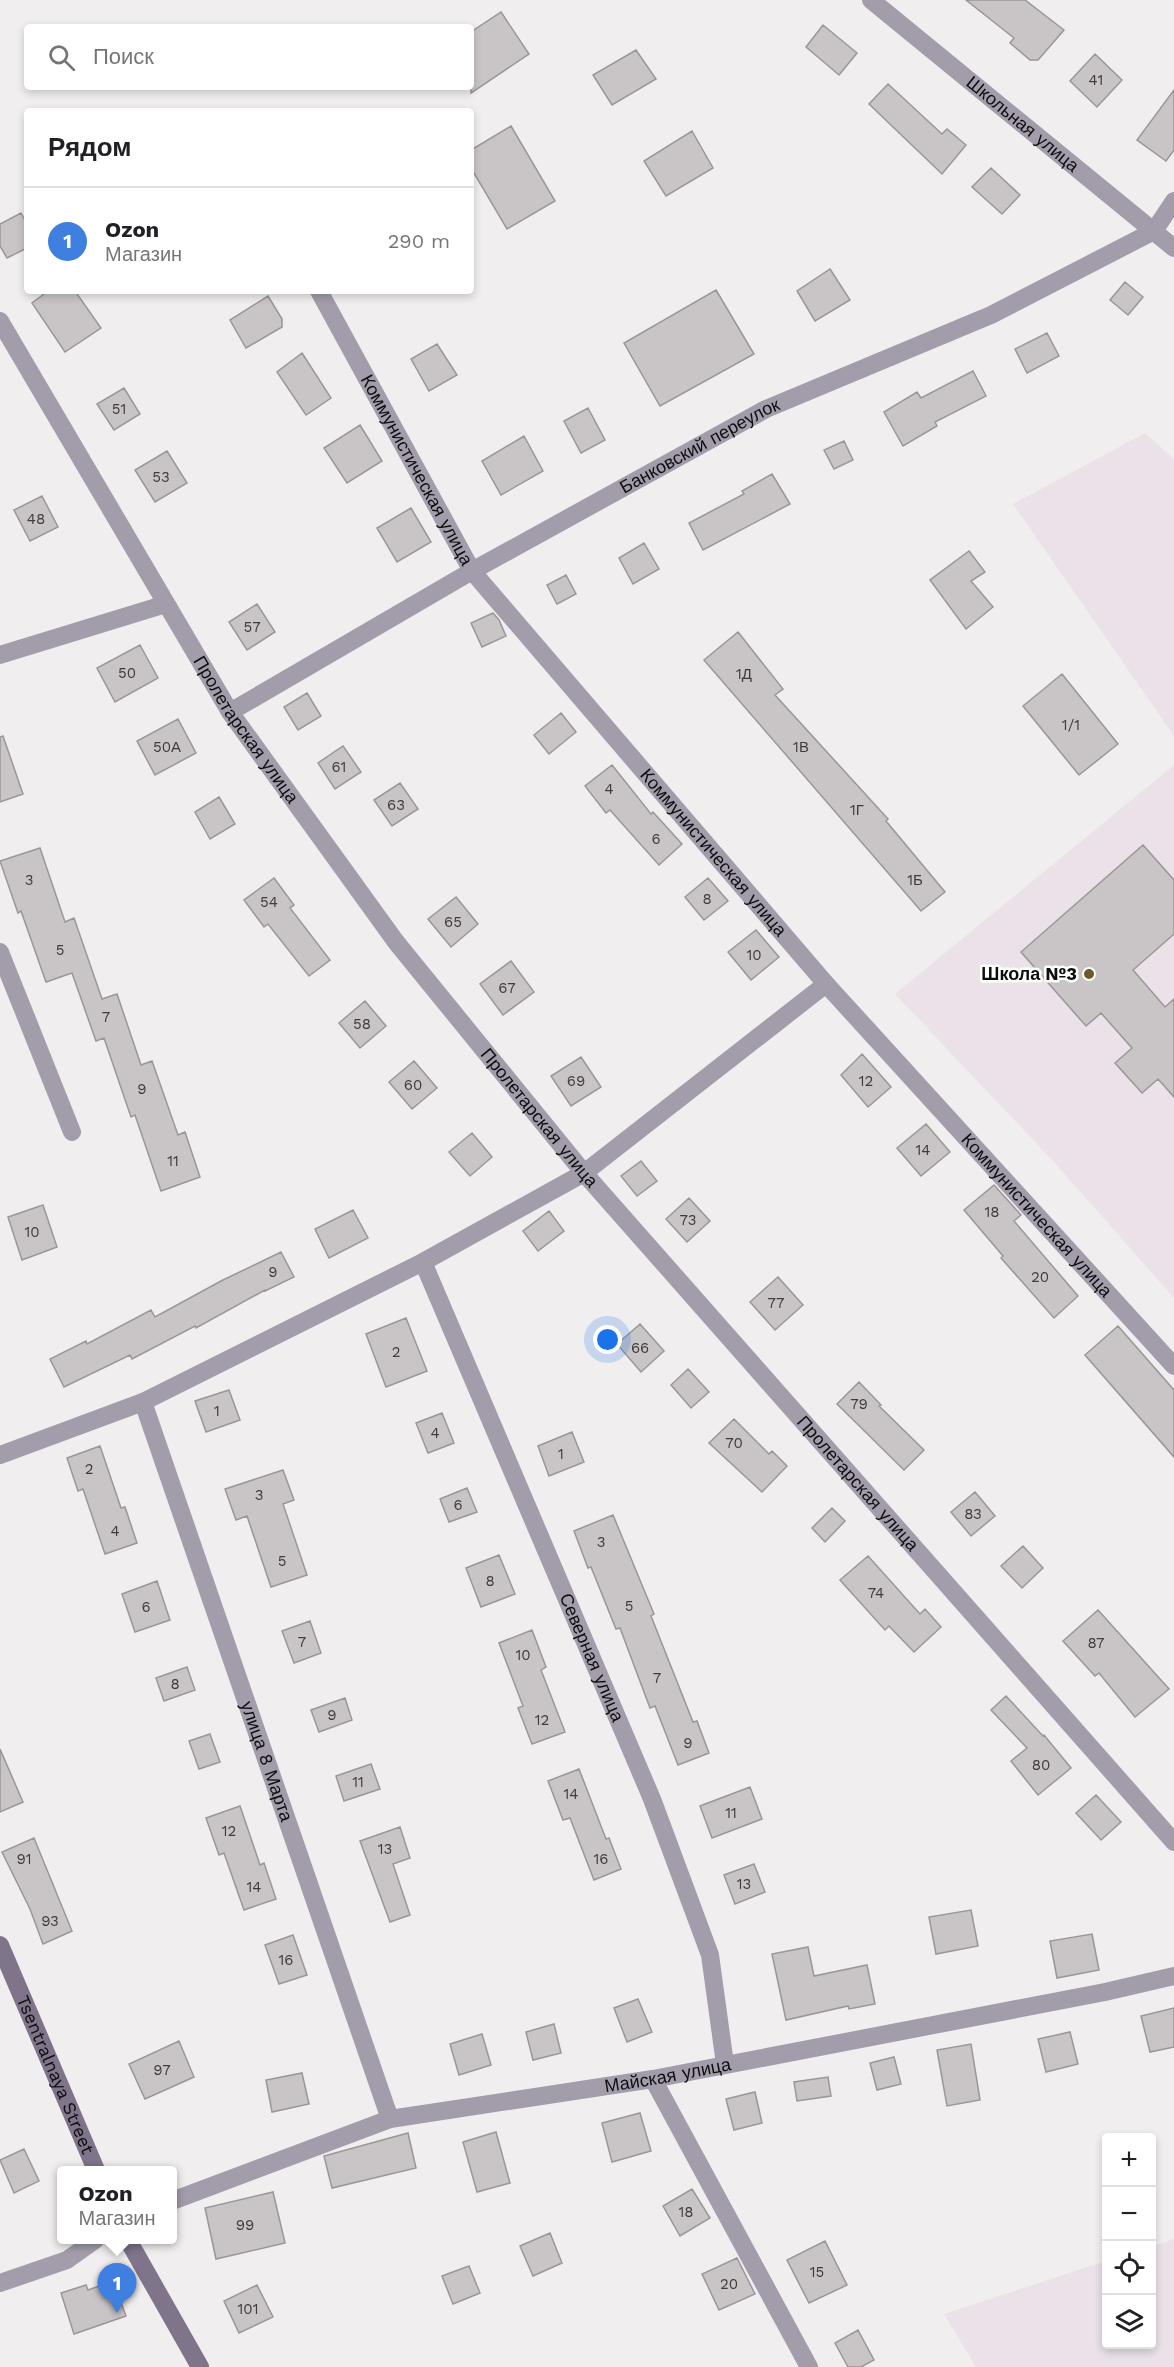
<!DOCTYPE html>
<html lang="ru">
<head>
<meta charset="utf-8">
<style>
	body { margin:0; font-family:"Work Sans",sans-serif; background:#f2f2f2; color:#202124 }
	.controls { position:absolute; right:18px; bottom:18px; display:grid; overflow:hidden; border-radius:6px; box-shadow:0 3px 9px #0003 }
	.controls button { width:54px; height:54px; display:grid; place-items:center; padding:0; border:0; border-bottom:2px solid #e0e0e0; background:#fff; color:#202124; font:30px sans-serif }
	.you { position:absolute; left:608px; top:1340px; width:21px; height:21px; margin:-15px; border:4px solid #fff; border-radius:50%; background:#1a73e8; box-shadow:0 0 0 9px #1a73e833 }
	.badge { display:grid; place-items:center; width:39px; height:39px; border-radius:50%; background:#6e5a29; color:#fff; font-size:20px; font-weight:700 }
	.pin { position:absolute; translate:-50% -50px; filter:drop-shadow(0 2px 3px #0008) }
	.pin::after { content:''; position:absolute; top:32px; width:21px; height:18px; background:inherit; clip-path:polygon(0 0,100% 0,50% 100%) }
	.popup { position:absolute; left:57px; top:2166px; width:120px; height:78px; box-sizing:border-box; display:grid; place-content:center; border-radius:6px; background:#fff; filter:drop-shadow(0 2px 4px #0005); font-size:20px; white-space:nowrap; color:#757577 }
	.popup b { font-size:22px; color:#202124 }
	.popup::after { content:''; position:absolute; left:50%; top:100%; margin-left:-12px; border:12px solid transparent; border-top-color:#fff }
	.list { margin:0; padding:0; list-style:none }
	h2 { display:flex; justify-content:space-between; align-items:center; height:78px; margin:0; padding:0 24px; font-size:26px }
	h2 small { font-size:20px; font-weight:400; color:#757577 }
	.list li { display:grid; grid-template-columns:39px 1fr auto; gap:18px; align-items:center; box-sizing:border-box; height:108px; padding:0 24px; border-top:2px solid #e0e0e0 }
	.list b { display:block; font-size:22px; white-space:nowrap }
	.list p { margin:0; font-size:20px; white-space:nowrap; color:#757577 }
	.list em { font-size:20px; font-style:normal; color:#757577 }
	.icon { flex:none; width:33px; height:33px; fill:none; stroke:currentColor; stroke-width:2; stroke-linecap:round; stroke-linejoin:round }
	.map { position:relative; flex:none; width:1174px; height:2367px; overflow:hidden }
	.search { position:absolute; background:#fff; box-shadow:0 3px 9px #0003; left:24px; top:24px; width:450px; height:66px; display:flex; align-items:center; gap:15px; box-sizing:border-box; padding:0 21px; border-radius:6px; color:#757577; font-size:22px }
	.panel { position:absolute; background:#fff; box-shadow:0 3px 9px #0003; left:24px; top:108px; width:450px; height:186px; border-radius:6px }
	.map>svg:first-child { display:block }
	.built { fill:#eae1e9 }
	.building { fill:#c9c5c6; stroke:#9a9798; stroke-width:1.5 }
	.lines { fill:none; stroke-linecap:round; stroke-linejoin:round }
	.street { stroke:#a39cab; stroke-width:18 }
	.secondary { stroke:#7f7489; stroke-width:18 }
	.poi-dot { fill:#6e5a29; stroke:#fff; stroke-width:2 }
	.labels { text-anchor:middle; stroke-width:5; stroke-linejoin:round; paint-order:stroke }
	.number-label { font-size:15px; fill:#3e3c3d }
	.street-label { font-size:18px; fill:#0f0e0f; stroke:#fff }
	.poi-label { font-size:18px; font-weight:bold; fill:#0f0e0f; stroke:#fff; text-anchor:end }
</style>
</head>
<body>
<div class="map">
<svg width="1174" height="2367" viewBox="0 0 1174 2367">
	<rect width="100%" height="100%" fill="#f1eef0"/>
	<path class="built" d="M1145,433L1174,459V736L1013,504Z
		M1174,765V1298L1054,1162L895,994Z
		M1174,2239V2367H976L944,2314L1106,2261V2344H1152V2247Z"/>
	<path class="building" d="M966,0H1025L1064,30L1038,60H1030L1010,43L1014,38Z
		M501,12L529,54L471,93V32Z
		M823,25L857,53L839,75L806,47Z
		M636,50L656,79L612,105L593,75Z
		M1095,54L1122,80L1097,107L1070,81Z
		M888,84L942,134L947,129L966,145L942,174L869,104Z
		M1174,90V150L1166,161L1137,140Z
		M511,126L555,201L507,229L471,168V150Z
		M692,131L713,168L666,196L644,161Z
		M991,168L1020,195L1002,214L972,187Z
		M21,213L27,224V248L7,258L0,246V224Z
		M830,269L850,300L815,321L797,291Z
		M1125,282L1143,297L1128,315L1110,300Z
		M716,290L754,354L660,406L624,343Z
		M48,291H75L101,328L65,352L32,303Z
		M268,296L282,319V327L246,348L230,320Z
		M1047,333L1059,356L1027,373L1015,349Z
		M437,344L457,375L429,391L411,359Z
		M302,353L331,398L306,415L277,372Z
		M973,371L986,396L935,422L937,426L903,446L884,412L917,392L921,398Z
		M124,388L140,414L114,430L97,404Z
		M588,408L605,440L581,453L564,421Z
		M360,425L382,461L347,483L324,448Z
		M524,436L543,471L501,495L482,461Z
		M844,441L853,460L834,469L824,450Z
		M167,451L187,483L155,502L135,470Z
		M772,474L790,504L703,550L689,523L744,494L742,491Z
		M42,496L58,527L30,541L14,510Z
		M411,508L431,542L397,562L377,528Z
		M644,543L659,569L633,584L619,558Z
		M969,551L985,572L971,581L993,607L966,629L930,580Z
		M566,575L576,594L557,604L547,585Z
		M257,604L275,632L247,650L229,622Z
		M493,613L499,620L506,636L482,647L471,623Z
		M738,632L783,689L775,695L888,819L886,821L945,892L921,911L704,660Z
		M140,645L158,678L115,702L97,668Z
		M1062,674L1118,744L1079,775L1023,706Z
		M307,693L321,716L298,730L284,707Z
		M561,713L576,732L549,754L534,735Z
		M178,719L196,753L155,775L137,741Z
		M3,736L23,794L0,802V737Z
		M343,746L361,772L335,789L318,763Z
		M612,765L651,814L653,812L682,844L659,865L610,810L606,813L585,786Z
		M400,783L418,809L392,826L374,800Z
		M219,797L235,824L210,839L195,812Z
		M1143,845L1174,880V934L1133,970L1165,1007L1174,999V1097L1158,1079L1142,1093L1115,1063L1132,1048L1101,1013L1086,1026L1021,952Z
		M40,848L65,922L74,918L102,999L117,994L141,1065L152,1061L178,1135L185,1132L200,1177L161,1191L135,1115L131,1117L104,1038L96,1041L72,973L46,982L21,911L18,913L0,861Z
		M274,878L294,905L290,908L330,960L309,976L268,924L264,927L244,900Z
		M708,878L728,901L704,920L685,897Z
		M456,897L478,924L451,947L428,919Z
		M756,930L779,957L751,980L728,952Z
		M511,961L534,992L503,1015L480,984Z
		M365,1001L386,1026L360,1048L339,1023Z
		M862,1054L891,1087L868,1107L841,1075Z
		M581,1057L601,1087L571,1106L551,1076Z
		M414,1061L437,1088L412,1109L389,1082Z
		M926,1124L950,1152L921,1176L897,1148Z
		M472,1133L492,1157L470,1176L449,1152Z
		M641,1161L657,1181L637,1196L621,1176Z
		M994,1185L1021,1215L1014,1221L1078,1296L1054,1318L1001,1258L1003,1256L964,1210Z
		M689,1198L710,1221L687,1242L666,1219Z
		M43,1205L57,1247L22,1260L8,1217Z
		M353,1210L368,1238L329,1258L315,1229Z
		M549,1211L564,1231L538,1251L523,1231Z
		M281,1252L294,1277L265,1291V1290L196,1328L195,1326L132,1359L130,1355L64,1387L50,1359L86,1341L87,1344L151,1310L155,1317L221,1281Z
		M778,1277L803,1305L775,1330L750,1302Z
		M406,1318L427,1371L386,1387L366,1334Z
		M640,1324L664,1351L641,1372L617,1344Z
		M1118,1326L1174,1390V1457L1085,1355Z
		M688,1369L709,1392L691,1408L671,1385Z
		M859,1382L881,1405L879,1406L924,1450L904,1470L837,1404Z
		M229,1390L240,1420L206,1432L195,1401Z
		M442,1413L454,1443L428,1453L416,1423Z
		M734,1419L769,1454L772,1451L787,1466L762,1492L709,1443Z
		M572,1432L584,1462L549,1476L538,1446Z
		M100,1446L121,1508L125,1507L137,1543L105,1554L83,1489L78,1491L67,1458Z
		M283,1470L294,1500L283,1504L307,1575L271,1587L247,1516L236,1520L225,1489Z
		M467,1488L477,1512L449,1522L440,1499Z
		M975,1492L995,1516L971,1536L951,1512Z
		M832,1508L845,1521L825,1542L812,1528Z
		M613,1515L654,1614L651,1616L693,1722L697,1721L709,1753L678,1765L655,1706L650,1708L620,1628L616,1629L591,1567L588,1568L574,1531Z
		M1023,1546L1043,1568L1022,1588L1001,1566Z
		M499,1555L515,1594L481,1607L466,1568Z
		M868,1556L920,1614L925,1609L941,1627L914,1652L889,1626L885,1630L840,1580Z
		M157,1581L170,1620L135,1632L122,1594Z
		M1098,1610L1169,1689L1135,1717L1099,1673L1095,1676L1063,1641Z
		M310,1621L321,1653L294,1663L282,1631Z
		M532,1630L546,1667L541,1670L565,1732L532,1744L518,1708L523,1706L499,1643Z
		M187,1667L195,1690L164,1701L156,1678Z
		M1006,1696L1043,1736L1044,1735L1071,1768L1038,1795L1011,1761L1027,1748L991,1710Z
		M345,1698L352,1720L319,1732L311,1710Z
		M210,1734L220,1762L199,1769L189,1741Z
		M0,1749L23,1802L0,1812Z
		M371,1764L380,1789L344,1801L336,1776Z
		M579,1769L606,1839L609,1838L621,1869L594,1880L570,1818L563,1820L548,1781Z
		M750,1787L762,1819L712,1838L700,1806Z
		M1096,1795L1121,1822L1101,1840L1076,1813Z
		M240,1806L260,1865L264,1863L276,1899L244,1910L224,1853L219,1855L206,1818Z
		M400,1827L410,1858L393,1864L410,1915L390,1922L360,1841Z
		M34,1838L72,1931L43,1944L30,1909L2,1852Z
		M754,1864L765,1892L735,1904L724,1875Z
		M971,1910L978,1946L936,1954L929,1917Z
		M1092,1934L1099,1970L1057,1978L1050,1941Z
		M293,1935L307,1975L279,1984L265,1945Z
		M808,1947L814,1976L867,1965L875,2004L849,2009L848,2006L786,2020L772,1954Z
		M638,1999L652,2032L627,2042L614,2008Z
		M1174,2008V2047L1150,2052L1141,2016Z
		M554,2024L561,2053L533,2060L526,2032Z
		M1070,2032L1078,2064L1046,2072L1038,2039Z
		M482,2034L491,2065L459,2075L450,2044Z
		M179,2041L194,2077L145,2099L129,2064Z
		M971,2044L980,2100L947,2106L937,2050Z
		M894,2057L901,2084L877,2090L870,2063Z
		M302,2073L309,2104L272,2112L266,2080Z
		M828,2077L831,2096L797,2101L794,2082Z
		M755,2092L762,2123L734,2130L726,2099Z
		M640,2113L651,2151L612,2162L602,2123Z
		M496,2132L510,2183L477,2192L463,2142Z
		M408,2133L416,2168L332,2188L324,2156Z
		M24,2149L39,2181L14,2193L0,2160Z
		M692,2189L710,2218L680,2236L663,2206Z
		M273,2192L285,2243L216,2259L205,2208Z
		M550,2233L562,2263L533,2276L520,2246Z
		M825,2241L847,2285L809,2303L787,2260Z
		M737,2258L755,2294L719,2310L702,2274Z
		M469,2266L480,2293L453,2304L442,2276Z
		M113,2281L126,2316L74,2334L61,2293L86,2285L88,2290Z
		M257,2285L273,2317L239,2333L224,2301Z
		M858,2330L874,2360L861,2367H848L835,2343Z"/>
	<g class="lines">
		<g class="street">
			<path id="s1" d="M871,0L1174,248"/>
			<path id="s2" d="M319,291L472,571L826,984L1174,1366"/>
			<path id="s3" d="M0,321L230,712L396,942L584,1173L1174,1842"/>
			<path d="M0,655L166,604"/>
			<path id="s4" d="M230,712L472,571L766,409L991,315L1154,231L1174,201"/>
			<path d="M0,952L72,1132"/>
			<path id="s5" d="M423,1262L652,1799L710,1955L725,2064"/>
			<path id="s6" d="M143,1402L390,2119"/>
			<path d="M0,1455L143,1402L423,1262L584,1173L826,984"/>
			<path d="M653,2079L809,2367"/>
			<path id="s7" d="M172,2201L390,2119L653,2079L1105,1992L1174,1976"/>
			<path d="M0,2283L67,2260L95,2240"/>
		</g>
		<g class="secondary">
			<path id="s8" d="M0,1945L96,2170"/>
			<path d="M128,2240L200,2367"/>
		</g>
	</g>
	<circle class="poi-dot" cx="1089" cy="974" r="6"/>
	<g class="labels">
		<g class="number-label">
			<text x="1096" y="85">41</text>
			<text x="119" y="414">51</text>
			<text x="161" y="482">53</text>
			<text x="36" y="524">48</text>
			<text x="252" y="632">57</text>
			<text x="127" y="678">50</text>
			<text x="744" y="679">1Д</text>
			<text x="1071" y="730">1/1</text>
			<text x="167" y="752">50А</text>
			<text x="801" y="752">1В</text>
			<text x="339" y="772">61</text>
			<text x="609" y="794">4</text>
			<text x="396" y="810">63</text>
			<text x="857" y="815">1Г</text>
			<text x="656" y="844">6</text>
			<text x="29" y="885">3</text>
			<text x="915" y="885">1Б</text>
			<text x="707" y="904">8</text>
			<text x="269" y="907">54</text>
			<text x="453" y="927">65</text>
			<text x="60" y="955">5</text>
			<text x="754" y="960">10</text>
			<text x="507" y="993">67</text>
			<text x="106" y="1022">7</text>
			<text x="362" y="1029">58</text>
			<text x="576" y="1086">69</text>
			<text x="866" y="1086">12</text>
			<text x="413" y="1090">60</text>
			<text x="142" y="1094">9</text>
			<text x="923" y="1155">14</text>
			<text x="173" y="1166">11</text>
			<text x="992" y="1217">18</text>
			<text x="688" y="1225">73</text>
			<text x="32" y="1237">10</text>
			<text x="273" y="1277">9</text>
			<text x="1040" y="1282">20</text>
			<text x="776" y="1308">77</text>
			<text x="640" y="1353">66</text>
			<text x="396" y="1357">2</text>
			<text x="859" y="1409">79</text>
			<text x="217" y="1416">1</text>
			<text x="435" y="1438">4</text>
			<text x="734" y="1448">70</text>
			<text x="561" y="1459">1</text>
			<text x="89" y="1474">2</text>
			<text x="259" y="1500">3</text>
			<text x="458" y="1510">6</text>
			<text x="973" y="1519">83</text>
			<text x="115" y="1536">4</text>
			<text x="601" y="1547">3</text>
			<text x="282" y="1566">5</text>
			<text x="490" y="1586">8</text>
			<text x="876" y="1598">74</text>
			<text x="629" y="1611">5</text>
			<text x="146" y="1612">6</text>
			<text x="302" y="1647">7</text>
			<text x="1096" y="1648">87</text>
			<text x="523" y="1660">10</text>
			<text x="657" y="1683">7</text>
			<text x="175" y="1689">8</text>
			<text x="332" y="1720">9</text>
			<text x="542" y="1725">12</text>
			<text x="688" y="1748">9</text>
			<text x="1041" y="1770">80</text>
			<text x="358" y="1787">11</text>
			<text x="571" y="1799">14</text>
			<text x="731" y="1818">11</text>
			<text x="229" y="1836">12</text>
			<text x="385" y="1854">13</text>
			<text x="24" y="1864">91</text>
			<text x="601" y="1864">16</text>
			<text x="744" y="1889">13</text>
			<text x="254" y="1892">14</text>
			<text x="50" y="1926">93</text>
			<text x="286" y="1965">16</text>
			<text x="162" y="2075">97</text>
			<text x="686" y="2217">18</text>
			<text x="245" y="2230">99</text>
			<text x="817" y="2277">15</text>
			<text x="729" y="2289">20</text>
			<text x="248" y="2314">101</text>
		</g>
		<g class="street-label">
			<text dy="6" stroke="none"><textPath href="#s1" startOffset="196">Школьная улица</textPath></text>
			<text dy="6" stroke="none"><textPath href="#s4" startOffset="540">Банковский переулок</textPath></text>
			<text dy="6" stroke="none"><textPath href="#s2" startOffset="204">Коммунистическая улица</textPath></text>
			<text dy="6" stroke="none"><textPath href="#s3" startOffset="477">Пролетарская улица</textPath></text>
			<text dy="6" stroke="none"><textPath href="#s2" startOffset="690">Коммунистическая улица</textPath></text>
			<text dy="6" stroke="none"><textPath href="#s3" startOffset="964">Пролетарская улица</textPath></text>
			<text dy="6" stroke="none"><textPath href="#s2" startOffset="1176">Коммунистическая улица</textPath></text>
			<text dy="6" stroke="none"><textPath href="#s3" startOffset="1449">Пролетарская улица</textPath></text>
			<text dy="6" stroke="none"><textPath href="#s5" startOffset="430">Северная улица</textPath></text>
			<text dy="6" stroke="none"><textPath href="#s6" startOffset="380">улица 8 Марта</textPath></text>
			<text dy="6" stroke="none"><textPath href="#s7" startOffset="514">Майская улица</textPath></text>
			<text dy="6" stroke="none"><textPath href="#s8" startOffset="141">Tsentralnaya Street</textPath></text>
		</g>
		<g class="poi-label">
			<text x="1077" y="980">Школа №3</text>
		</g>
	</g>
</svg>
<div class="controls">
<button>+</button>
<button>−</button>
<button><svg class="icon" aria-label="locate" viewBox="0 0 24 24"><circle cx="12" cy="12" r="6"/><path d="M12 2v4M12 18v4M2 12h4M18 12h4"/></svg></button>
<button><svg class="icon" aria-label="layers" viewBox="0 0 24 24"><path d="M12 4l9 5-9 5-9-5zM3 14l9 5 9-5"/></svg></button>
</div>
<div class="you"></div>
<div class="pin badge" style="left:117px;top:2313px;background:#3f7fe0">1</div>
<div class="popup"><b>Ozon</b>Магазин</div>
<div class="search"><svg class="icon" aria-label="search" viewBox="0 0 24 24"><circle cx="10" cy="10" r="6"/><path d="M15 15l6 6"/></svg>Поиск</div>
<section class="panel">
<h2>Рядом<small></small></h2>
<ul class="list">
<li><span class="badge" style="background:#3f7fe0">1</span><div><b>Ozon</b><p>Магазин</p></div><em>290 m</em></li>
</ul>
</section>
</div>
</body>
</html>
